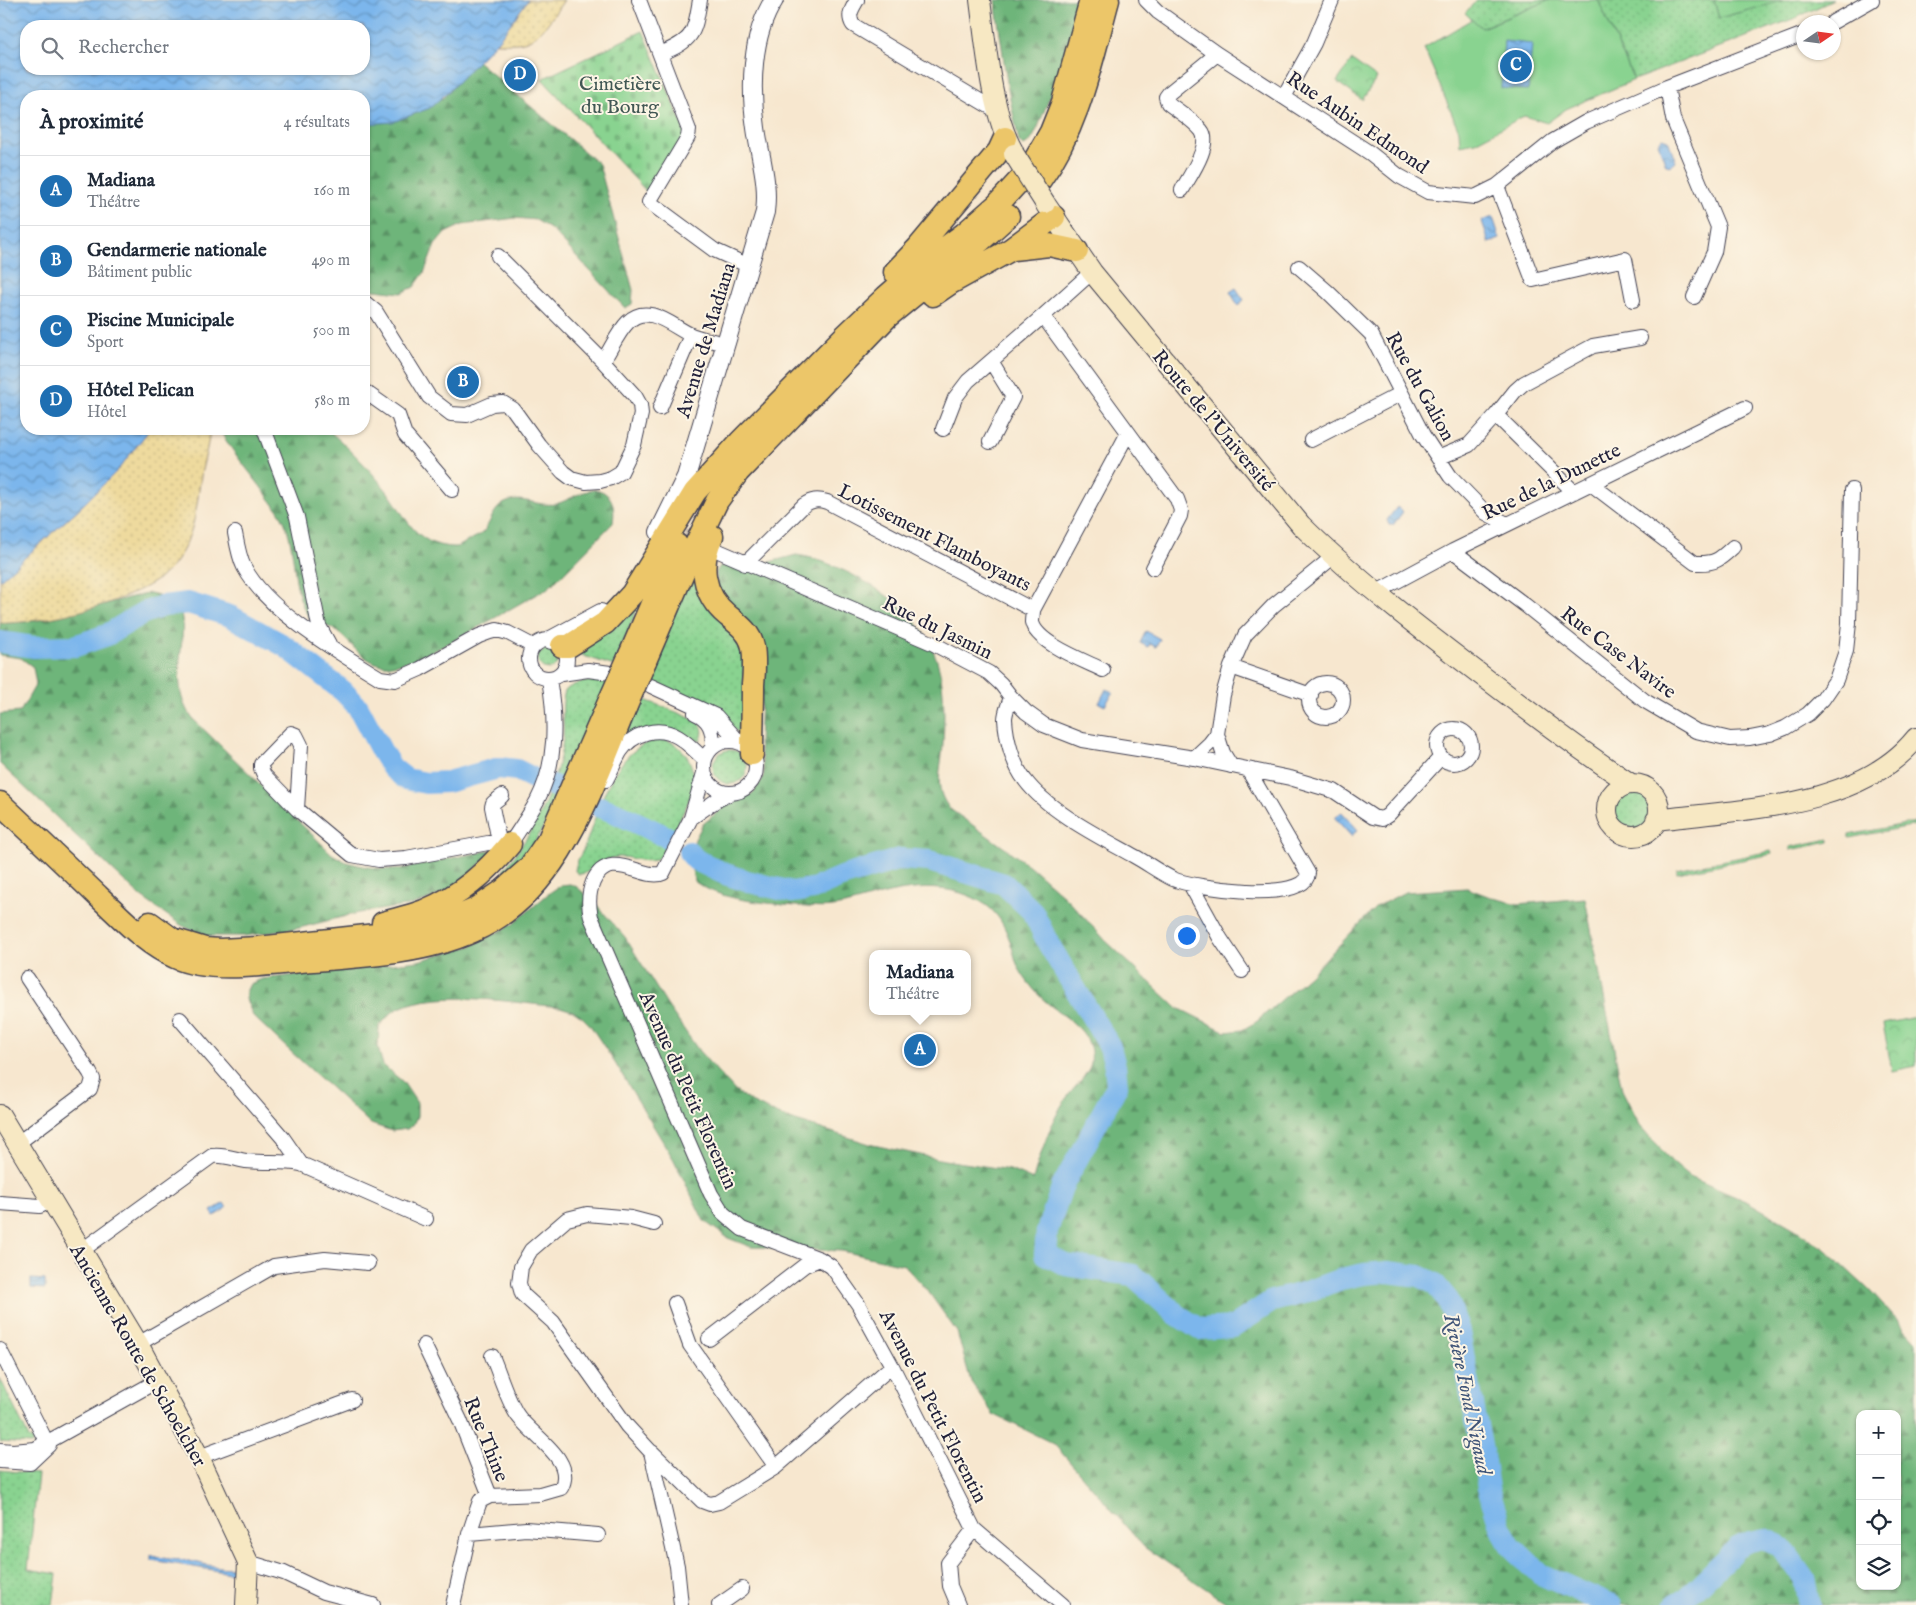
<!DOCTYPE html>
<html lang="fr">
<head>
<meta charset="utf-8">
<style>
	body { margin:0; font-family:"IM FELL English",serif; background:#f2f2f3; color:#1f2937 }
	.controls { position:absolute; right:15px; bottom:15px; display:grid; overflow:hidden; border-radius:10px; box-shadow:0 1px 4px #0004 }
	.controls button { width:45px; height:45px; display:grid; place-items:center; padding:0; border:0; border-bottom:1px solid #e0e1e3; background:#fff; color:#1f2937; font:25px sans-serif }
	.compass { position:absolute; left:1796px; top:15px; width:45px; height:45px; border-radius:50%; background:#fff; box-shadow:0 1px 4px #0004; rotate:77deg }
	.you { position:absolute; left:1186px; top:935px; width:18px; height:18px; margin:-12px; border:4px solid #fff; border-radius:50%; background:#1a73e8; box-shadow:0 0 0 8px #1a73e833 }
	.badge { display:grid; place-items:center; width:32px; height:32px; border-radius:50%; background:#1f6fb2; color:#fff; font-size:16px; font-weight:700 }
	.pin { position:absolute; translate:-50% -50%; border:2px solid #fff; box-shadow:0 1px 5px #0006 }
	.popup { position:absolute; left:869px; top:950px; width:102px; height:65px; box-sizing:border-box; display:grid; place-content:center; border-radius:10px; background:#fff; filter:drop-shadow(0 1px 4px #0005); font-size:16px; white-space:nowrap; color:#747a83 }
	.popup b { font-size:19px; color:#1f2937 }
	.popup::after { content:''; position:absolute; left:50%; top:100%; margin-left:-10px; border:10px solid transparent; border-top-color:#fff }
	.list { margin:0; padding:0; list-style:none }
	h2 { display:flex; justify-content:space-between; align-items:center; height:65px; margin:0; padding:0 20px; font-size:21px }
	h2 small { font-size:16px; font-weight:400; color:#747a83 }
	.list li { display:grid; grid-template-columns:32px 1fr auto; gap:15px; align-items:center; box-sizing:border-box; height:70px; padding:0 20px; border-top:1px solid #e0e1e3 }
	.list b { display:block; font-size:19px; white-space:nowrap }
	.list p { margin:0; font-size:16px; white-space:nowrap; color:#747a83 }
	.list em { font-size:16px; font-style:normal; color:#747a83 }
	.icon { flex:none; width:28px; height:28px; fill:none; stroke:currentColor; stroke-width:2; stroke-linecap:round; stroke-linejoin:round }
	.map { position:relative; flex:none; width:1916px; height:1605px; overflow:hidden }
	.search { position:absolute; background:#fff; box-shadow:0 1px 4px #0004; left:20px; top:20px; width:350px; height:55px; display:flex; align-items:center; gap:12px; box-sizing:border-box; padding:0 18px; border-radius:20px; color:#747a83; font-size:19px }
	.panel { position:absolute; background:#fff; box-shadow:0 1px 4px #0004; left:20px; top:90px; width:350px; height:345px; border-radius:20px }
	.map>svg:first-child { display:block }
	.grass { fill:url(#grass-dots); stroke:#567a66 }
	.forest { fill:url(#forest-firs); stroke:#486c5a; fill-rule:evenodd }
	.sand { fill:url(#sand-dots); stroke:#887e6c }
	.cemetery { fill:url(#cemetery-stones); stroke:#567a66 }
	.park { fill:url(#park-crowns); stroke:#567a66 }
	.pitch { fill:#89d390; stroke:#567a66 }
	.water { fill:url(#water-waves); stroke:#4e6c94; fill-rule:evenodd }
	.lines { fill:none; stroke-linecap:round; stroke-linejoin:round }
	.river { stroke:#7bb6ec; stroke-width:22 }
	.minor-tunnel { stroke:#ccc0b1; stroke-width:14; stroke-dasharray:14 7; stroke-linecap:butt }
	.minor-casing { stroke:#424051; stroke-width:16 }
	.tertiary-casing { stroke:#424051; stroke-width:20 }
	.secondary-casing { stroke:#424051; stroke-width:22 }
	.primary-casing { stroke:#424051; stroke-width:25 }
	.minor { stroke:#fff; stroke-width:14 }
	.tertiary { stroke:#fff; stroke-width:18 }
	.secondary { stroke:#f7e8c3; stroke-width:20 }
	.primary { stroke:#ecc669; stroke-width:22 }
	.secondary-bridge-casing { stroke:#424051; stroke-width:22; stroke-linecap:butt }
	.primary-bridge-casing { stroke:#424051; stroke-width:25; stroke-linecap:butt }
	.secondary-bridge { stroke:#f7e8c3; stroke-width:20 }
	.primary-bridge { stroke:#ecc669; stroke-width:22 }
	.labels { text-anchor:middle; stroke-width:4; stroke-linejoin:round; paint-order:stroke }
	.park-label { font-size:20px; fill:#415754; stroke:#fcf5e5 }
	.street-label { font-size:20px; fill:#22223b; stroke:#fcf5e5 }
	.water-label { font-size:21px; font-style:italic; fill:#415679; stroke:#fcf5e5 }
</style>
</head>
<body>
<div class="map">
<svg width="1916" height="1605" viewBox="0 0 1916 1605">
	<defs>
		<pattern id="grass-dots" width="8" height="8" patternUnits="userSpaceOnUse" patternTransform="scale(1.25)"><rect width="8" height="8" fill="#89d390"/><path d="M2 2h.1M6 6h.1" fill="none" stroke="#76b57d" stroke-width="1.8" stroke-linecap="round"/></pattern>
		<pattern id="forest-firs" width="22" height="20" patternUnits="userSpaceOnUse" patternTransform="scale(1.25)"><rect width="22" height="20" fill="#6eb57a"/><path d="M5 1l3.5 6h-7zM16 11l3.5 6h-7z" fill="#5a9365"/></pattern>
		<pattern id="sand-dots" width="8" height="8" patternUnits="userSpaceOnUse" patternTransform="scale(1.25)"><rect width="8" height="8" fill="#eeda9e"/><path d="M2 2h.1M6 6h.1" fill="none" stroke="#ccbb89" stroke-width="1.8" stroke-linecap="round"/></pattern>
		<pattern id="cemetery-stones" width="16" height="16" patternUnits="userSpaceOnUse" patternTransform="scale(1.25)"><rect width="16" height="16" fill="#89d390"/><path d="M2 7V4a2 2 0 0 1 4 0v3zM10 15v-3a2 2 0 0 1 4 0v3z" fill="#76b57d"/></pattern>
		<pattern id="park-crowns" width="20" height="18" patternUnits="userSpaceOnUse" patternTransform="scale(1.25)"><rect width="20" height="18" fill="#89d390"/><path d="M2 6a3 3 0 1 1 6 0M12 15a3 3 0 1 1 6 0" fill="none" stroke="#76b57d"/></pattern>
		<pattern id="water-waves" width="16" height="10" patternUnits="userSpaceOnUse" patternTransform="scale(1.25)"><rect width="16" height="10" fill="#7bb6ec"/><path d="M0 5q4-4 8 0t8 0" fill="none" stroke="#6494c0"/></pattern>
	</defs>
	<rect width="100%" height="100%" fill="#fcf5e5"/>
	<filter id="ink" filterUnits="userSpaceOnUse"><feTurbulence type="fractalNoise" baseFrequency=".02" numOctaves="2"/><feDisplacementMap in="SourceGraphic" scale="10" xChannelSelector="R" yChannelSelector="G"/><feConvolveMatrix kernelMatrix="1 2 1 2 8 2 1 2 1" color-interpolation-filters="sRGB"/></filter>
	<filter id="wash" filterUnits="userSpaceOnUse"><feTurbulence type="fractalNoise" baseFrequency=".0096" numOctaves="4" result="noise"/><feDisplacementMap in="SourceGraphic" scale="20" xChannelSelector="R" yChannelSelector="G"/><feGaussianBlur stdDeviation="1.12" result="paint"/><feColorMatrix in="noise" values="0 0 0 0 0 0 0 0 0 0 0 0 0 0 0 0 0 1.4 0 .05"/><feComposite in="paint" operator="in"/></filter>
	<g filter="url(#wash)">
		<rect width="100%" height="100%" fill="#f7e7cf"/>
		<path class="grass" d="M1477,0H1550L1481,28L1465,13Z
			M1598,0H1714L1719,18L1785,0H1833L1798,17L1634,80Z
			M695,562L743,646L745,736L652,682L659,667L654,664Z
			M647,584L614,666L584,656L579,653Z
			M538 659a10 10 0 1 1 20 0a10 10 0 1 1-20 0Z
			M601,680L608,681L563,791L530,851L507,875L503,871C533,834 557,787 563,740C565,724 560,706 565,691C573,682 590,681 601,680Z
			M645,700C655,704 695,718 700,724C704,729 703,734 701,740L697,741L677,730L618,748L634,709L640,711Z
			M660,739C685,741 700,771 691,795C684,815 670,833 662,854C653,868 632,856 618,857C600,858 590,875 579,874L575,871C576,861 581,855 585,846C599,809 613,747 660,739Z
			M713 767a17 17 0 1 1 34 0a17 17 0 1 1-34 0Z
			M1612 810a21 21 0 1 1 42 0a21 21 0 1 1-42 0Z
			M1916,822V825L1849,838V835Z
			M1829,839L1830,842L1790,850V847Z
			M1771,851L1772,854L1677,873V870Z
			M0,1378L29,1438L35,1442L31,1444L0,1442Z
			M0,1470L38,1474L28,1569L57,1574L53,1605H0Z"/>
		<path class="forest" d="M995,0H1083L1069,48L1038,127C1034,135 1032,143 1023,146L1019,142L1008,89Z
			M477,61L599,164L633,290L632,304L625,308L622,305L552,230L536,220L515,218L462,225L445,233L435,245L424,273L414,287L401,293L374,290L364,284V123L443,98Z
			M219,429H327C347,446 366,465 383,486C405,512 412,546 454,547C459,547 463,544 467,541C471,539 477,537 481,534C490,526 492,510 503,504C520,494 537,507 555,504C572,501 595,478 610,498C615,505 614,516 613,523L554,583L545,590C511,606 416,670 384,665C362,662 352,643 336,631C326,623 313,626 307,614C292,590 296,552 286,526C282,514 273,504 266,494C250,472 232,452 219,429Z
			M796,555C820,557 860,577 880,591C940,632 947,674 943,743C942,769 932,787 950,809L1030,866L1066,898L1106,941L1176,1007L1226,1032L1242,1030L1256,1022L1309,976L1376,907L1405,892L1467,888L1493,898L1518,904L1585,898L1622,1090L1641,1127L1672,1162L1690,1177L1750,1203L1795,1229L1826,1250L1869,1290L1916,1341V1605H1230L1144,1547L1054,1444L993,1414L971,1382L957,1332L930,1294L904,1265L842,1251L751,1247L728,1238L704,1221L674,1160L615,1063L590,1025L582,1017L573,1011L560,1007C514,1003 441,989 399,1008C391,1011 385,1021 379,1026L378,1048L383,1065L403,1082L417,1103V1116L413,1125L407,1129L392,1131L371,1124L288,1049L253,1016L246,999V992L250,984L262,979L418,961L471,946L513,924L548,894L561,885L570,884L577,887L592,900L625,937L667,1005L699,1051L735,1091L751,1102L783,1117L873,1145L944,1160L1010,1170L1033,1180C1039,1157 1052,1119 1065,1100C1072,1089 1089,1074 1091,1063C1096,1026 1055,1015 1036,992C1029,984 1021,974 1017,964C1010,942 1006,920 986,905C954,883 913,886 877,896C863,900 848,905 833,907C817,909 800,906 784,905C753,901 720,900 694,881L690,859L695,839L703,824L725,806L753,793L762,780L764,773L759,743L762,680L717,591L716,572L720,566L758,565ZM1860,1414H1897V1586H1860Z
			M150,593C160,595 170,598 177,606C194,626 164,683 192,718L332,854L346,862L367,867L394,870L497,849L450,891L413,905L358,913L295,929L244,936H204L181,925L140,896L0,764V714L20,712L36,684L33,667L21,658L0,655V623C52,624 100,603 150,593Z"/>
		<path class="sand" d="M528,0H564C555,13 545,31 531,39C521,45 506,43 496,43Z
			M150,429H210C209,443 205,456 202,470C196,505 197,532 175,563C150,600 43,624 0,623V580L82,506L117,471Z"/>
		<path class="cemetery" d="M643,31L686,133L650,195L542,79Z"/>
		<path class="park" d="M1352,60L1377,78L1362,100L1337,82Z
			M1916,1017V1066L1892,1071L1883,1024Z"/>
		<path class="pitch" d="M1550,0H1598L1634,80L1566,109L1547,123L1524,116L1475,142L1460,145L1459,131L1424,48L1472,19L1482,28Z
			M1714,0H1785L1719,18Z"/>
		<path class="water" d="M0,0H528L500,38L454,86L430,108L393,122L364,124V96H26V429H150L117,471L82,506L0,580ZM364,26V69H26V26Z
			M1504,41L1532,44L1528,90L1501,88Z
			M1662,138L1668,140L1676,162L1671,166L1666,165L1658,143Z
			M1493,217L1500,239L1489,243L1482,221Z
			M1236,288L1244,300L1238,305L1230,292Z
			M1397,507L1403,512L1393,525H1389L1387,520Z
			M1146,631L1160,639L1156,647L1150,644L1148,647L1140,643Z
			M1106,689L1113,692L1105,706L1099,703Z
			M1342,812L1358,830L1351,836L1335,818Z
			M224,1203L227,1208L214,1216L211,1211Z
			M31,1279L45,1280V1289L31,1288Z
			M151,1555C162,1559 171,1559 182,1560C200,1562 219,1570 237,1567V1574L151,1560Z"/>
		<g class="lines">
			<path class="river" d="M0,642L34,647L75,646L107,635L143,613L163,606L188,603L230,616L285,646L343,691L358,707L382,752L392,768L406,779L426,783L447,782L499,768L517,770L537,780
				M552,785L560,789
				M600,807L614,812L669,838
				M689,852L696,860L725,874L750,882L792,892L813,889L841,877L900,859L929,861L1004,884L1033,912L1048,943L1110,1047L1115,1066L1117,1086L1062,1187L1047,1231L1045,1254L1066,1265L1133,1275L1176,1314L1199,1329L1233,1327L1272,1301L1303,1293L1341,1279L1364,1274L1388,1272L1419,1276L1434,1283L1448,1300L1459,1332L1484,1461L1488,1488L1501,1529L1511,1546L1540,1574L1610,1605
				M1675,1605L1684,1600L1737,1548L1750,1542L1764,1539L1782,1547L1804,1578L1809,1605"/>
		</g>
	</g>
	<g filter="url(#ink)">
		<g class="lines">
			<path class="minor-tunnel" d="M665,527L704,545"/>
			<g class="minor-casing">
				<path id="minor" d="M639,0L689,130L688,137L649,202L714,250L749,266
					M857,0C852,9 847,15 853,25L997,111
					M1146,0L1158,12L1217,54L1370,153L1399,176L1428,192L1475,197L1497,186L1553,141L1586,122L1667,87L1804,34
					M1833,22L1872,0
					M660,54C694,40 694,34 700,0
					M1667,87L1673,119L1718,227L1714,252L1694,297
					M1284,97L1314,43L1332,0
					M1497,186L1533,280L1625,259L1633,300
					M1182,190C1189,177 1213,144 1201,130C1193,120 1178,111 1168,103L1166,97L1169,93L1217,54
					M1299,267L1328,292L1371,334L1423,435L1450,476L1486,513L1507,524
					M1092,272L1043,316L1177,499L1181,510L1180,516L1153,568
					M364,302L376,312L429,397L451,414L467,415L492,404L503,403L513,409L539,445L563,472L571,478L586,482L600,481L611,478L621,472L634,445L641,414L640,405L635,396L603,361L498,256
					M603,361C611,349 618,332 628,322C648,302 673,327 691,335C702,339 714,341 725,344
					M364,391L398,415L405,435L452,490
					M660,408L691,335
					M264,429L297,517L319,626L329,644
					M943,429L955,398L968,381L1043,316
					M1311,440L1400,394
					M990,442L1013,397L991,361
					M1438,458L1469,445L1496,415
					M1591,484L1695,563C1715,564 1719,560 1733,547
					M1574,492L1496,415L1515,391L1524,383L1593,346L1640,338
					M235,533C237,544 239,557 244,567C267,611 338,652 380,678L395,680L420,669L479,636L490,632L497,630L508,633L533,646
					M714,549L932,643L989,673L1001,684L1011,697L1026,712L1044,725L1082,740L1194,758L1290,778L1334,791L1373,817L1382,819L1388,815L1441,757
					M1453,551L1525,605L1645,701L1696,731L1730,739L1750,738L1770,734L1785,728L1808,714L1823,699L1836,680L1846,651L1849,623L1852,490
					M745,564L804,505C812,500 817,499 827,502L1033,610
					M1375,593L1453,551L1745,408
					M529 659a19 19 0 1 1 38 0a19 19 0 1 1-38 0Z
					M1231,667L1311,695
					M1103,670C1085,661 1036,643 1032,622C1032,618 1033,614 1033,610L1128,433
					M561,674L588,670L610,673
					M1309 700a17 17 0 1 1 34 0a17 17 0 1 1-34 0Z
					M651,686L716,716L740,743
					M1011,697C1009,704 1005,712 1005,719C1006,738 1013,765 1025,780C1048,811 1100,837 1134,856C1147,863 1160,873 1173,879C1194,888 1306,904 1308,873L1248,770
					M695,713C710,719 713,731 713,746
					M1437 746a17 17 0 1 1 34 0a17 17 0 1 1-34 0Z
					M704 767a26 26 0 1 1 52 0a26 26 0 1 1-52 0Z
					M1194,758L1210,743L1217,734
					M1231,766L1223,753L1217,734L1223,695L1231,667L1245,635L1274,605L1333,557
					M704,773L691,818L663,873C645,882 609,846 593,882C588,894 588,904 591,917L711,1194L723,1213L742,1229L820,1259L832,1267L858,1304L892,1366L974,1529L1063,1605
					M606,780C611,771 615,761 620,752C633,733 658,725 678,737C688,743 696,752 705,760
					M297,809L301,745L296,735L291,733L261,764V768L264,775L297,809L352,855L379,860L406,858L499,841L510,844C519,830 529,816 537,801C557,763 556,720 549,679
					M691,818L717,800L729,794
					M499,841L492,807L493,803L502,796
					M1190,884L1220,938L1242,971
					M180,1019L283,1138L301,1164
					M18,1143L90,1089L93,1079L90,1073L27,978
					M0,1203L40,1206L51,1201
					M654,1224L631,1218L587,1214L567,1219L531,1250L521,1267L519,1283L522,1294L553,1322L627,1426L651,1452L677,1566L681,1605
					M81,1251L212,1156C224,1154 234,1159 246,1161C265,1163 283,1161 301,1164L426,1219
					M675,1303L690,1345L776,1467
					M709,1339L805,1265L820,1259
					M138,1344L274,1266L325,1259L368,1263
					M424,1345L460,1420L490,1496L480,1501L469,1534L453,1605
					M0,1350L48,1445
					M0,1450L13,1451L35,1449L159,1380
					M652,1452L702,1501L710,1504L719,1502L776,1467L892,1366
					M199,1457L352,1400
					M0,1461L30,1463L49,1445
					M490,1496L540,1494L561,1488C577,1459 529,1435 516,1413C506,1396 500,1375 492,1356
					M469,1534L526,1529L598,1535
					M248,1562L284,1573L324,1592L373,1605
					M719,1605L742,1589
					M958,1605L950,1586L948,1563L974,1529"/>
			</g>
			<g class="tertiary-casing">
				<path id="tertiary" d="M659,532L686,477L765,212C769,182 760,158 756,128C750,88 751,35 774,0
					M551,640L601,613"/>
			</g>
			<g class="secondary-casing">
				<path id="secondary" d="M980,0C986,45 991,112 1013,151
					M1046,205L1092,272L1301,525C1361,584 1427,634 1493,684C1539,719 1584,753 1631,784
					M1607 810a26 26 0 1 1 52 0a26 26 0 1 1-52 0Z
					M1656,820C1740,809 1859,809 1916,738
					M0,1115L138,1344L199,1457L248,1562L246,1605"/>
			</g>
			<g class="primary-casing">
				<path id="primary" d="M1032,165L1051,132L1063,102L1091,0
					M1040,180C1079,126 1091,62 1108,0
					M1013,249L1049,245L1077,251
					M895,272L918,248L999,151L1005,138
					M933,295L952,282L1010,250L1054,217
					M712,536C699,564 702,594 727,615C738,624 750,632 753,647C755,659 754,673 753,685C753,708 752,731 752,754
					M562,646H569L605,623L632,594L695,492L740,442L844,337L886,297L925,263L964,234L998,204L1019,181
					M630,655L677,545
					M645,661L687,563L717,501L738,472L888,316L980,241L1008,216
					M0,803C33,834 66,865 98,896C122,918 145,944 175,957C211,974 273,963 313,960C366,956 424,953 473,931C561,892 591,788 626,706
					M150,923L172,939L205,949L220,950L258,948L412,931L444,923L476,909L504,890L529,868L549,839L610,700
					M383,923C397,919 411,916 424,911C460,896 486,873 510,844"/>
			</g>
			<use href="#minor" class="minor"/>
			<use href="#tertiary" class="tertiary"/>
			<use href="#secondary" class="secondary"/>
			<use href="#primary" class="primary"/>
			<g class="secondary-bridge-casing">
				<path id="secondary-bridge" d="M1014,154L1045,203"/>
			</g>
			<g class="primary-bridge-casing">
				<path id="primary-bridge" d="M610,700L630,655
					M626,706L645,661"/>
			</g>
			<use href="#secondary-bridge" class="secondary-bridge"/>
			<use href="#primary-bridge" class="primary-bridge"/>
		</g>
	</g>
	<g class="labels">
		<g class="park-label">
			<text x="620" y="90">Cimetière<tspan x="620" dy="23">du Bourg</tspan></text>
		</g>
		<g class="street-label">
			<text transform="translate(1358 122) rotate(34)" y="7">Rue Aubin Edmond</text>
			<text transform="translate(705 340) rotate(-73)" y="7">Avenue de Madiana</text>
			<text transform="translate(1421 386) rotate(61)" y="7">Rue du Galion</text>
			<text transform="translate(1214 420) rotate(50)" y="7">Route de l'Université</text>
			<text transform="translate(1551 481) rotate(-26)" y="7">Rue de la Dunette</text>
			<text transform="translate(935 537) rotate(27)" y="7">Lotissement Flamboyants</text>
			<text transform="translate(938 627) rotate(26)" y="7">Rue du Jasmin</text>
			<text transform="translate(1619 652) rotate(37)" y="7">Rue Case Navire</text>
			<text transform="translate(689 1090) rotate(66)" y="7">Avenue du Petit Florentin</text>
			<text transform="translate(139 1355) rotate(60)" y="7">Ancienne Route de Schoelcher</text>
			<text transform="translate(934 1406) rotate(63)" y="7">Avenue du Petit Florentin</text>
			<text transform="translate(487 1439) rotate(68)" y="7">Rue Thine</text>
		</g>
		<g class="water-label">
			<text transform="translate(1468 1394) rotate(78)" y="7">Rivière Fond Nigaud</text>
		</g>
	</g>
</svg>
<div class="controls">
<button>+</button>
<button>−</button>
<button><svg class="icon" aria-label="locate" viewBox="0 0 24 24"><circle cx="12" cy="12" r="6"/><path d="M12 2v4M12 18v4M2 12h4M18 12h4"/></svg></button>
<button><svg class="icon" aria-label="layers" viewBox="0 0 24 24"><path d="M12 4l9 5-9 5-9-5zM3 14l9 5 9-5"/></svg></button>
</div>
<svg class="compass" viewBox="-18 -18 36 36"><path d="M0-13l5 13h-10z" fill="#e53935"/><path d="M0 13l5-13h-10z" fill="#747a83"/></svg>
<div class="you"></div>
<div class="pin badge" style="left:920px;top:1050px">A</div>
<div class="popup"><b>Madiana</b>Théâtre</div>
<div class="pin badge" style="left:463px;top:382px">B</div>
<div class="pin badge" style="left:1516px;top:66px">C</div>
<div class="pin badge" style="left:520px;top:75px">D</div>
<div class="search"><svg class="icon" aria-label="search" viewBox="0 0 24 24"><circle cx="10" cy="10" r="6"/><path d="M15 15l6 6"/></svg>Rechercher</div>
<section class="panel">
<h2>À proximité<small>4 résultats</small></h2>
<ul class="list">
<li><span class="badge">A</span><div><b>Madiana</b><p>Théâtre</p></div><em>160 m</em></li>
<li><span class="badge">B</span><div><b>Gendarmerie nationale</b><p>Bâtiment public</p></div><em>490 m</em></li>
<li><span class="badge">C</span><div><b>Piscine Municipale</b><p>Sport</p></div><em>500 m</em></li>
<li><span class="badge">D</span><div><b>Hôtel Pelican</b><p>Hôtel</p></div><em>580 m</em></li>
</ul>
</section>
</div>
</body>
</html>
